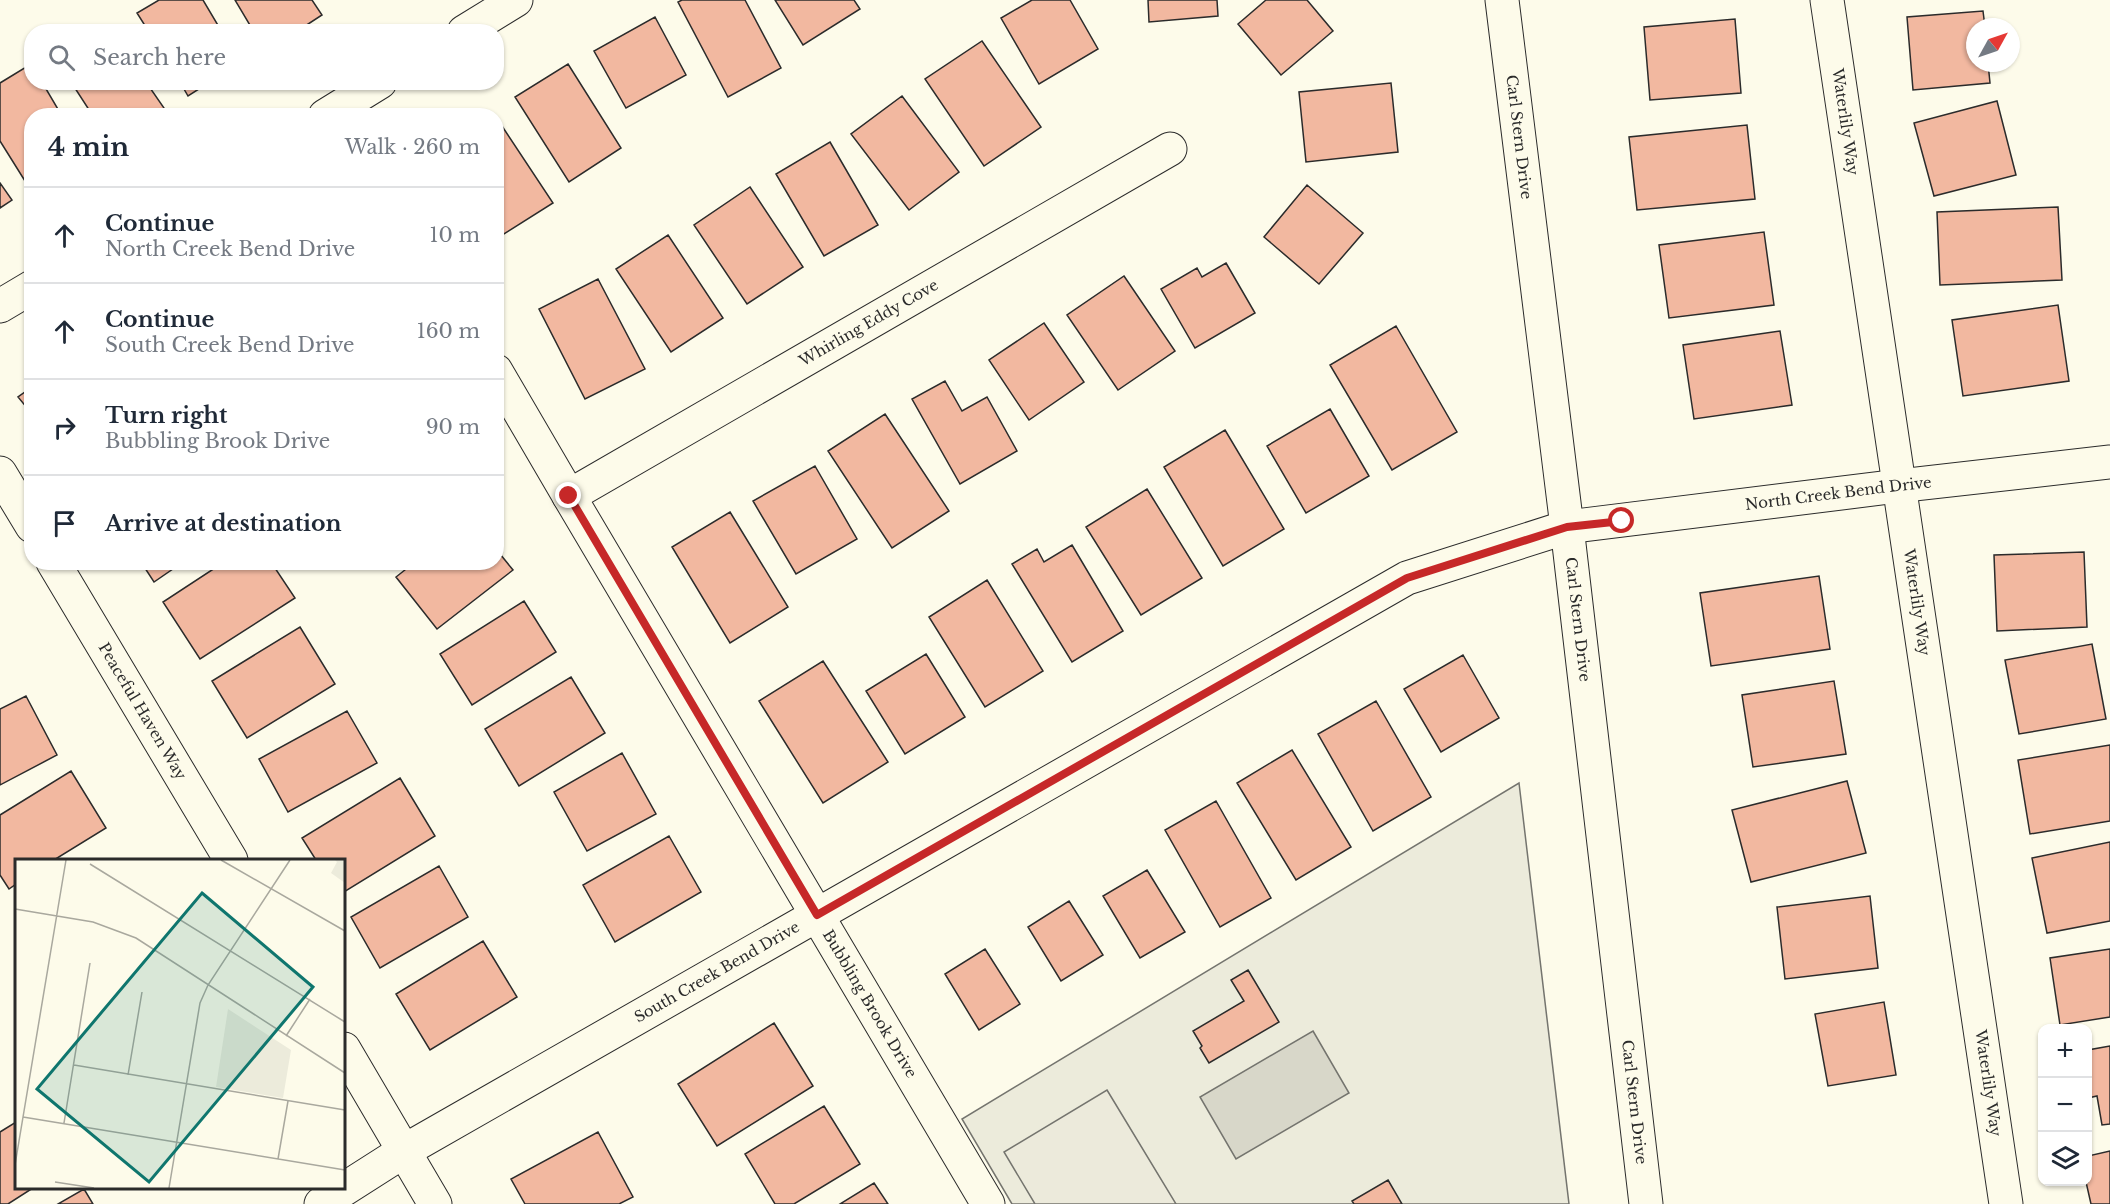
<!DOCTYPE html>
<html lang="en">
<head>
<meta charset="utf-8">
<style>
	body { margin:0; font-family:"Libre Baskerville",serif; background:#f2f2f3; color:#1f2937 }
	.controls { position:absolute; right:18px; bottom:18px; display:grid; overflow:hidden; border-radius:12px; box-shadow:0 2px 4px #0004 }
	.controls button { width:54px; height:54px; display:grid; place-items:center; padding:0; border:0; border-bottom:2px solid #e0e1e3; background:#fff; color:#1f2937; font:30px sans-serif }
	.compass { position:absolute; left:1966px; top:18px; width:54px; height:54px; border-radius:50%; background:#fff; box-shadow:0 2px 4px #0004; rotate:50deg }
	.stop { position:absolute; width:18px; height:18px; margin:-14px; border:4px solid #c62828; border-radius:50%; background:#fff }
	.stop.end { background:#c62828; border-color:#fff; box-shadow:0 2px 6px #0008 }
	.list { margin:0; padding:0; list-style:none }
	h2 { display:flex; justify-content:space-between; align-items:center; height:78px; margin:0; padding:0 24px; font-size:26px }
	h2 small { font-size:20px; font-weight:400; color:#747a83 }
	.list li { display:grid; grid-template-columns:39px 1fr auto; gap:18px; align-items:center; box-sizing:border-box; height:96px; padding:0 24px; border-top:2px solid #e0e1e3 }
	.list b { display:block; font-size:22px; white-space:nowrap }
	.list p { margin:0; font-size:20px; white-space:nowrap; color:#747a83 }
	.list em { font-size:20px; font-style:normal; color:#747a83 }
	.icon { flex:none; width:33px; height:33px; fill:none; stroke:currentColor; stroke-width:2; stroke-linecap:round; stroke-linejoin:round }
	.map { position:relative; flex:none; width:2110px; height:1204px; overflow:hidden }
	.search { position:absolute; background:#fff; box-shadow:0 2px 4px #0004; left:24px; top:24px; width:480px; height:66px; display:flex; align-items:center; gap:15px; box-sizing:border-box; padding:0 21px; border-radius:24px; color:#747a83; font-size:22px }
	.panel { position:absolute; background:#fff; box-shadow:0 2px 4px #0004; left:24px; top:108px; width:480px; height:462px; border-radius:24px }
	.map>svg:first-child { display:block }
	.green { fill:#ecebdb; stroke:#74746e; stroke-width:1.5 }
	.parking { fill:#eceadb; stroke:#74746e; stroke-width:1.5 }
	.water { fill:#d8d7c9; stroke:#74746e; stroke-width:1.5 }
	.building { fill:#f2b8a0; stroke:#2b2b2b; stroke-width:1.5 }
	.lines { fill:none; stroke-linecap:round; stroke-linejoin:round }
	.street-casing { stroke:#2b2b2b; stroke-width:35 }
	.secondary-casing { stroke:#2b2b2b; stroke-width:35 }
	.street { stroke:#fdfbea; stroke-width:33 }
	.secondary { stroke:#fdfbea; stroke-width:33 }
	.route { stroke:#c62828; stroke-width:8 }
	.labels { text-anchor:middle; stroke-width:4.5; stroke-linejoin:round; paint-order:stroke }
	.street-label { font-size:15px; fill:#2b2b2b; stroke:#fdfbea }
	.inset-road { fill:none; stroke:#a9a89e; stroke-width:1.5 }
	.view { fill:#0f766e; fill-opacity:0.15; stroke:#0f766e; stroke-width:3 }
	.inset-edge { fill:none; stroke:#2b2b2b; stroke-width:3 }
</style>
</head>
<body>
<div class="map">
<svg width="2110" height="1204" viewBox="0 0 2110 1204">
	<rect width="100%" height="100%" fill="#fdfbea"/>
	<path class="green" d="M1519,783L1569,1204H1012L962,1119Z"/>
	<path class="parking" d="M1107,1090L1176,1204H1035L1004,1152Z"/>
	<path class="water" d="M1313,1031L1349,1093L1236,1159L1200,1097Z"/>
	<path class="building" d="M159,0H203L222,32H149L137,13Z
		M235,0H312L322,15L296,32H254Z
		M682,0H745L781,68L728,97L678,2Z
		M775,0H854L860,9L803,45Z
		M1032,0H1070L1098,49L1039,84L1001,18Z
		M1148,0H1217L1218,16L1149,22Z
		M1266,0H1307L1333,31L1281,75L1238,24Z
		M1983,11L1985,27H1975V63H1988L1990,83L1913,90L1907,17Z
		M655,17L686,75L626,108L594,51Z
		M1735,19L1741,93L1650,100L1644,27Z
		M982,41L1041,127L984,166L925,79Z
		M31,64L32,82H42L62,116H32V188L30,189L0,141V83Z
		M568,64L621,148L569,182L515,97Z
		M71,82H146L164,108L153,116H93Z
		M180,82H210L188,96Z
		M1391,83L1398,152L1306,162L1299,92Z
		M902,96L959,172L909,210L851,134Z
		M1997,101L2016,175L1934,196L1914,123Z
		M496,117L553,203L496,239Z
		M1747,125L1755,199L1637,210L1629,137Z
		M830,142L878,225L824,256L776,174Z
		M0,183L12,200L0,208Z
		M1307,185L1363,233L1319,284L1264,237Z
		M750,187L803,267L747,304L694,225Z
		M2058,207L2062,280L1940,285L1937,212Z
		M1764,232L1774,305L1669,318L1659,245Z
		M668,235L723,318L671,352L616,269Z
		M1226,263L1255,313L1195,348L1161,289L1197,268L1202,277Z
		M1124,276L1175,351L1118,390L1067,315Z
		M598,279L645,369L585,399L539,309Z
		M2058,305L2069,381L1963,396L1952,320Z
		M1044,323L1084,382L1029,420L989,360Z
		M1396,326L1457,432L1392,470L1330,365Z
		M1780,331L1792,405L1694,419L1683,345Z
		M945,381L962,411L987,397L1017,451L960,484L912,399Z
		M32,387V414L18,397Z
		M1330,409L1369,476L1306,513L1267,446Z
		M885,414L949,511L892,548L828,451Z
		M1225,430L1284,529L1223,566L1164,467Z
		M815,466L857,539L796,574L753,501Z
		M1147,489L1202,578L1141,615L1086,527Z
		M730,512L788,607L730,643L672,547Z
		M1072,545L1123,631L1072,662L1012,564L1037,549L1044,562Z
		M496,549L513,570L437,629L396,577L415,562H496Z
		M2084,552L2087,627L1997,631L1994,555Z
		M141,562H183L154,582Z
		M224,562H271L295,598L200,659L163,602Z
		M1819,576L1830,649L1711,666L1700,593Z
		M987,580L1043,671L985,707L929,617Z
		M524,601L556,652L472,705L440,654Z
		M300,627L335,684L247,738L212,681Z
		M2092,644L2106,719L2019,734L2005,660Z
		M926,654L965,717L905,754L866,691Z
		M1463,655L1499,718L1441,752L1404,689Z
		M823,661L888,762L823,803L759,701Z
		M571,677L605,733L519,786L485,729Z
		M1834,681L1846,754L1753,767L1742,695Z
		M26,696L57,755L0,785V709Z
		M1376,701L1431,797L1373,831L1318,734Z
		M347,711L377,763L288,812L259,759Z
		M2110,745V821L2030,834L2018,760Z
		M1292,750L1351,847L1296,880L1237,783Z
		M622,753L656,814L587,851L554,792Z
		M71,771L106,828L54,860H16V884L9,889L0,875V815Z
		M400,778L435,836L344,892V860H316L302,838Z
		M1847,781L1866,853L1751,882L1732,810Z
		M1216,801L1271,898L1220,927L1165,830Z
		M669,836L701,892L615,942L583,885Z
		M2110,842V921L2047,933L2032,858Z
		M439,866L468,917L380,968L351,917Z
		M1147,870L1185,932L1140,958L1103,896Z
		M1870,896L1878,968L1785,979L1777,907Z
		M1069,901L1103,955L1061,981L1028,927Z
		M483,941L517,997L430,1050L396,994Z
		M985,949L1020,1004L979,1030L945,974Z
		M2110,949V1017L2060,1025L2050,958Z
		M1248,970L1279,1022L1209,1063L1200,1048L1202,1046L1193,1031L1244,1001L1231,980Z
		M1884,1002L1896,1075L1828,1086L1815,1014Z
		M774,1023L813,1086L717,1146L678,1084Z
		M2110,1046V1124L2102,1125L2097,1096L2088,1098V1050Z
		M824,1106L860,1164L794,1204H775L745,1154Z
		M16,1122V1188H33L8,1204H0V1132Z
		M598,1132L633,1197L619,1204H525L511,1179Z
		M2110,1151V1204H2091L2086,1182H2088V1156Z
		M1388,1180L1402,1204H1354L1352,1201Z
		M874,1183L888,1204H840Z
		M84,1189L93,1204H58Z"/>
	<g class="lines">
		<g class="street-casing">
			<g id="street">
				<path id="s1" d="M1827,0L2006,1204"/>
				<path d="M464,32L516,0"/>
				<path d="M325,116L380,82"/>
				<path d="M0,306L32,287"/>
				<path id="s2" d="M496,371L569,496L988,1204"/>
				<path d="M0,473L32,526"/>
				<path id="s3" d="M569,496L1170,149"/>
				<path id="s4" d="M53,562L231,860"/>
				<path d="M344,1049L435,1204"/>
				<path id="s5" d="M321,1204L404,1151L1407,578L1567,527L1898,486L2110,462"/>
			</g>
		</g>
		<g class="secondary-casing">
			<g id="secondary">
				<path id="s6" d="M1502,0L1567,527L1646,1204"/>
			</g>
		</g>
		<use href="#street" class="street"/>
		<use href="#secondary" class="secondary"/>
	</g>
	<g class="lines">
		<path class="route" d="M569,496L817,915L1407,578L1567,527L1622,521"/>
	</g>
	<g class="labels">
		<g class="street-label">
			<text dy="5" stroke="none"><textPath href="#s1" startOffset="123">Waterlily Way</textPath></text>
			<text dy="5" stroke="none"><textPath href="#s6" startOffset="138">Carl Stern Drive</textPath></text>
			<text dy="5" stroke="none"><textPath href="#s3" startOffset="346">Whirling Eddy Cove</textPath></text>
			<text dy="5" stroke="none"><textPath href="#s5" startOffset="1695">North Creek Bend Drive</textPath></text>
			<text dy="5" stroke="none"><textPath href="#s1" startOffset="609">Waterlily Way</textPath></text>
			<text dy="5" stroke="none"><textPath href="#s6" startOffset="624">Carl Stern Drive</textPath></text>
			<text dy="5" stroke="none"><textPath href="#s4" startOffset="174">Peaceful Haven Way</textPath></text>
			<text dy="5" stroke="none"><textPath href="#s5" startOffset="459">South Creek Bend Drive</textPath></text>
			<text dy="5" stroke="none"><textPath href="#s2" startOffset="735">Bubbling Brook Drive</textPath></text>
			<text dy="5" stroke="none"><textPath href="#s1" startOffset="1095">Waterlily Way</textPath></text>
			<text dy="5" stroke="none"><textPath href="#s6" startOffset="1110">Carl Stern Drive</textPath></text>
		</g>
	</g>
	<g transform="translate(15 859)">
		<rect width="330" height="330" fill="#fdfbea"/>
		<path d="M320,1H330V24L316,14L322,3ZM213,150L276,191L268,239L201,228Z" fill="#ecebdb"/>
		<path class="inset-road" d="M206,1L330,72M75,5L330,163M0,50L78,63L121,79L330,214M271,177L295,140M59,206L330,251M113,216L127,133M8,258L330,311M49,264L75,104M263,300L273,242M0,306L51,1M40,323L79,329M154,329L185,144L193,126L275,1"/>
		<path class="view" d="M187,34L298,128L134,323L22,230Z"/>
		<rect width="330" height="330" class="inset-edge"/>
	</g>
</svg>
<div class="controls">
<button>+</button>
<button>−</button>
<button><svg class="icon" aria-label="layers" viewBox="0 0 24 24"><path d="M12 4l9 5-9 5-9-5zM3 14l9 5 9-5"/></svg></button>
</div>
<svg class="compass" viewBox="-18 -18 36 36"><path d="M0-13l5 13h-10z" fill="#e53935"/><path d="M0 13l5-13h-10z" fill="#747a83"/></svg>
<div class="stop" style="left:1622px;top:521px"></div>
<div class="stop end" style="left:569px;top:496px"></div>
<div class="search"><svg class="icon" aria-label="search" viewBox="0 0 24 24"><circle cx="10" cy="10" r="6"/><path d="M15 15l6 6"/></svg>Search here</div>
<section class="panel">
<h2>4 min<small>Walk · 260 m</small></h2>
<ul class="list">
<li><svg class="icon" aria-label="ahead" viewBox="0 0 24 24"><path d="M12 20V5M6 11l6-6 6 6"/></svg><div><b>Continue</b><p>North Creek Bend Drive</p></div><em>10 m</em></li>
<li><svg class="icon" aria-label="ahead" viewBox="0 0 24 24"><path d="M12 20V5M6 11l6-6 6 6"/></svg><div><b>Continue</b><p>South Creek Bend Drive</p></div><em>160 m</em></li>
<li><svg class="icon" aria-label="right" viewBox="0 0 24 24"><path d="M7 20v-9h11M14 6l5 5-5 5"/></svg><div><b>Turn right</b><p>Bubbling Brook Drive</p></div><em>90 m</em></li>
<li><svg class="icon" aria-label="arrive" viewBox="0 0 24 24"><path d="M6 21V4h12l-3 4 3 4H6"/></svg><div><b>Arrive at destination</b></div></li>
</ul>
</section>
</div>
</body>
</html>
